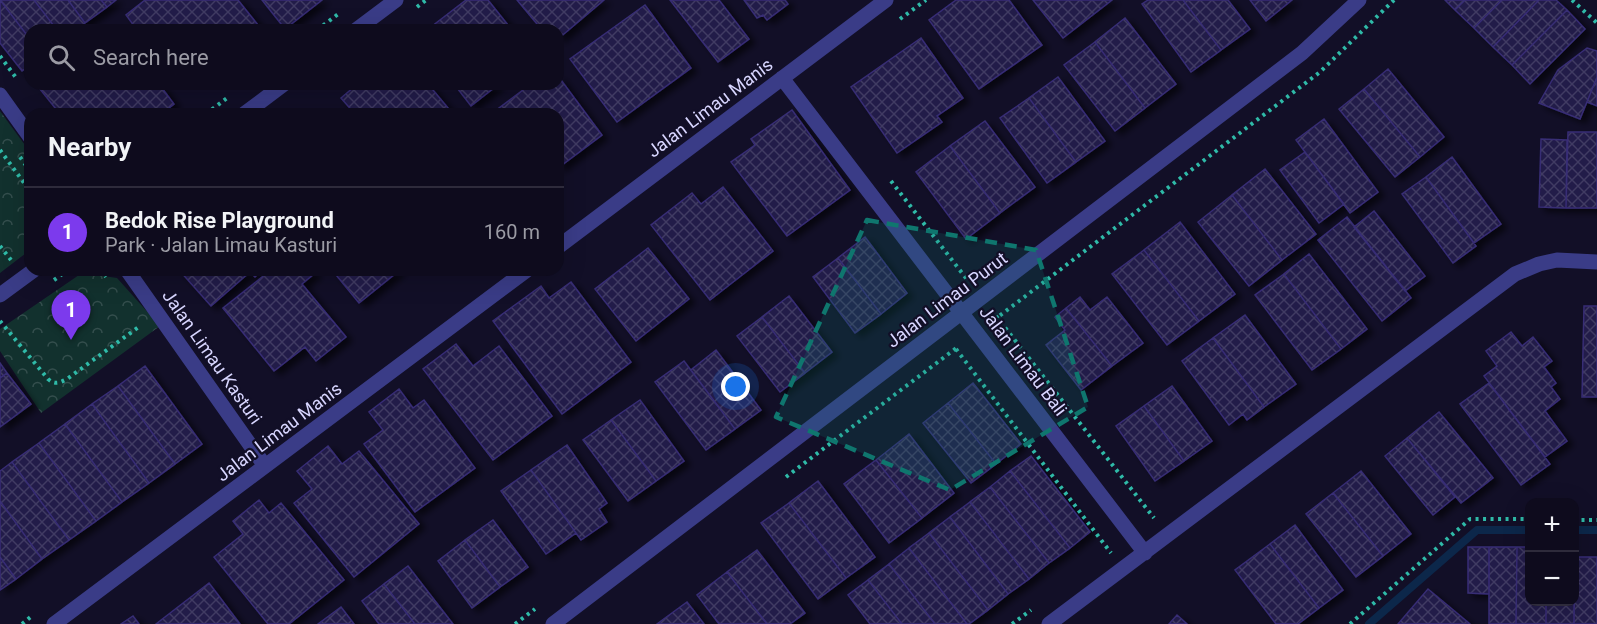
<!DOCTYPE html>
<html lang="en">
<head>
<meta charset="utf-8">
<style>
	body { margin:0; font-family:Roboto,sans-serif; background:#1c192a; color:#f1f3f6 }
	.controls { position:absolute; right:18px; bottom:18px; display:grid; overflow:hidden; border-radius:12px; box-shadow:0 6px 24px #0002 }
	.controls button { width:54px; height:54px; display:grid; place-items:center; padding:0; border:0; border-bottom:2px solid #2e2b3b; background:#0e0b1d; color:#f1f3f6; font:30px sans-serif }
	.you { position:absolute; left:736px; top:387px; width:21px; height:21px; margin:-15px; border:4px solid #fff; border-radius:50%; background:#1a73e8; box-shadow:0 0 0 9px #1a73e833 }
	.badge { display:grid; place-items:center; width:39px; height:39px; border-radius:50%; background:#7c3aed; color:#fff; font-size:20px; font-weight:700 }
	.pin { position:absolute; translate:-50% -50px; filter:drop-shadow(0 2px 3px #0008) }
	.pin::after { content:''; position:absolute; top:32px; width:21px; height:18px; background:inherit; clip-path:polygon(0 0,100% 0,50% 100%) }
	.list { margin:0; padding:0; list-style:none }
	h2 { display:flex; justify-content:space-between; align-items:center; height:78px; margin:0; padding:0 24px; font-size:26px }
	h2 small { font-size:20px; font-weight:400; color:#9b9ba4 }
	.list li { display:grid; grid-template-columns:39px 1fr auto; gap:18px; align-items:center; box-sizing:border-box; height:90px; padding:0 24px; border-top:2px solid #2e2b3b }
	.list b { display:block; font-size:22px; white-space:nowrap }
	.list p { margin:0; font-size:20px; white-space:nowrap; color:#9b9ba4 }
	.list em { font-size:20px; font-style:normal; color:#9b9ba4 }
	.icon { flex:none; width:33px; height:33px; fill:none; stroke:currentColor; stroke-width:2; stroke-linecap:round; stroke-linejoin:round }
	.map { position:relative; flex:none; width:1597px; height:624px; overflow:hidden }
	.search { position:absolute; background:#0e0b1d; box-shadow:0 6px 24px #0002; left:24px; top:24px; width:540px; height:66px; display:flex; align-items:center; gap:15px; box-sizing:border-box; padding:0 21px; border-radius:18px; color:#9b9ba4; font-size:22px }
	.panel { position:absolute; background:#0e0b1d; box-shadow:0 6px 24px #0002; left:24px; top:108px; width:540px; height:168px; border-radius:18px }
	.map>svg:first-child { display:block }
	.forest { fill:url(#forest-crowns) }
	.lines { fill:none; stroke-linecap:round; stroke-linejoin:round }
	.stream { stroke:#0c274a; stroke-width:8 }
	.building { fill:url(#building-cross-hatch); stroke:#372d75; stroke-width:1.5; filter:url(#shadow) }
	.path { stroke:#2fbaa8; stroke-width:4; stroke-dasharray:3 4.5; stroke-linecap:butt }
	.minor { stroke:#3a3c87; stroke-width:15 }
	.marked { fill:#0f766e; fill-opacity:0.2; stroke:#0f766e; stroke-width:4.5; stroke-dasharray:12 8; stroke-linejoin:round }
	.labels { text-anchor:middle; stroke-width:4.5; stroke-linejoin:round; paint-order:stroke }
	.street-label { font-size:18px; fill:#d8d6ff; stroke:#120f27 }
</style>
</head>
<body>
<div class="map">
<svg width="1597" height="624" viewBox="0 0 1597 624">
	<defs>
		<pattern id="forest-crowns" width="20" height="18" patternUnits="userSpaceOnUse" patternTransform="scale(1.5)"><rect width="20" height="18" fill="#12312e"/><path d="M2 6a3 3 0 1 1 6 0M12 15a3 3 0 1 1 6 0" fill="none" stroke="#344e4d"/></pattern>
		<pattern id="building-cross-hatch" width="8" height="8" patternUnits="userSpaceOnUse" patternTransform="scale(1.5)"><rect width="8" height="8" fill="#211b48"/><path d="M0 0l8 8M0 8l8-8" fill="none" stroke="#403b63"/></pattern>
		<filter id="shadow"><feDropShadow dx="6" dy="4" stdDeviation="3" flood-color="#0009"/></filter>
	</defs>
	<rect width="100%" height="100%" fill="#120f27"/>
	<path class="forest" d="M0,111L30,152V250L0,273Z
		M82,273L117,278L160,326L41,413L0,351V329Z"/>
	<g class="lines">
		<path class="stream" d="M1574,530H1597
			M1369,624L1477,530H1530"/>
	</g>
	<path class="building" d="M0,0L30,39V65L22,71L0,43Z
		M0,0H34L57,30H30V39Z
		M34,0H68L85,23L77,30H57Z
		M68,0H101L107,7L85,23Z
		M101,0H116L107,7Z
		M145,0H238L262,30H137L126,15Z
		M262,0H322L285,29Z
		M466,0H488L512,30H427Z
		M517,0H604L558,39V30H542Z
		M670,0H719L749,39L718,62Z
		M744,0H785L788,4L767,20L763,15L757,18Z
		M956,0H1009L1042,45L979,89L929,20Z
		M1033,0H1112L1063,38Z
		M1148,0H1183L1221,50L1191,72L1142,4Z
		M1183,0H1228L1250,29L1221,50Z
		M1250,0H1292L1266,21Z
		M1445,0H1465L1455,10Z
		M1465,0H1502L1474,28L1455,10Z
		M1502,0H1539L1493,47L1474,28Z
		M1539,0H1556L1567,10L1512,65L1493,47Z
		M645,5L691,68L617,122L570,59Z
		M1567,10L1585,29L1530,84L1512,65Z
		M1125,18L1176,84L1145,108L1095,42Z
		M921,38L963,98L937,116L942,122L897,153L851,87Z
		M1095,42L1145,108L1115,131L1064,65Z
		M1587,48L1597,51V77L1580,119L1539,103L1558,70Z
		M1388,69L1444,137L1420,157L1364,89Z
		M558,76L602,135L558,168V114H491L531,84H558Z
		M1058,77L1105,141L1076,162L1029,98Z
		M1597,77V106L1587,102Z
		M46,84H159L174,104L161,114H60L40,89Z
		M354,84H428L453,114H355L341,98L355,86Z
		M454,84H499L471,106Z
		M1364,89L1420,157L1395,177L1339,109Z
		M1029,98L1076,162L1047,183L1000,118Z
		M792,110L850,190L787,236L731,162L755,145L751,139Z
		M1324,119L1378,192L1350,213L1296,140Z
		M985,121L1035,187L1000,213L950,146Z
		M1568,132H1597V208H1566Z
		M1541,139L1567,140L1566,208L1539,207Z
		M950,146L1000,213L966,239L916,172Z
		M1305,152L1344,204L1319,223L1280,170Z
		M1452,157L1501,224L1474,243L1426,177Z
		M1265,169L1316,234L1282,260L1232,195Z
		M1426,177L1476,246L1453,263L1402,194Z
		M723,187L773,251L710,300L651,225L692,193L701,204Z
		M1232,195L1282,260L1249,286L1198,222Z
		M1374,211L1425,276L1405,291L1354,227Z
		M1347,217L1411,298L1382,321L1318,240Z
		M1180,222L1235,294L1199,321L1144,250Z
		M865,237L907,293L881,314L838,258Z
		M648,248L689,299L636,341L595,289Z
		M1144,250L1199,321L1167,345L1112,274Z
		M1309,254L1367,329L1341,349L1284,274Z
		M838,258L881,314L855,333L813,277Z
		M179,270H262L255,277L250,272L211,306Z
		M271,270H313L315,273L302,284L346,337L316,361L305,347L274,371L223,308Z
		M332,270H400L359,303Z
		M1284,274L1341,349L1312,370L1255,295Z
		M571,282L631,362L562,414L493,321L541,286L549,298Z
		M789,296L832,352L805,373L762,317Z
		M1080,297L1090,310L1107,297L1143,343L1112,366L1066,308Z
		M1584,306H1597V397H1582Z
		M1066,308L1112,366L1081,390L1046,345L1065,330L1055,317Z
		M1245,315L1296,384L1264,407L1213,338Z
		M762,317L805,373L780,392L737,336Z
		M1511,332L1522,346L1533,337L1552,361L1544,367L1556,383L1551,387L1560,399L1545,411L1567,441L1545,457L1484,376L1497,366L1486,351Z
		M1213,338L1264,407L1247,420L1243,414L1229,425L1182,361Z
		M456,344L473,366L499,346L552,416L493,460L423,369Z
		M716,350L761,410L735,429L691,370Z
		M684,361L735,429L706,450L655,382Z
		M0,363L7,373L0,378Z
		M145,366L202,444L175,464L118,386Z
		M7,373L31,404L0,427V378Z
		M973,383L1021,444L996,464L948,403Z
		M1489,383L1550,464L1521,485L1460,404Z
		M118,386L175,464L149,483L92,404Z
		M1172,386L1212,441L1184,461L1144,406Z
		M399,389L413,408L424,400L475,468L415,512L364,444L383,430L369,412Z
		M640,400L684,461L656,481L611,420Z
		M948,403L996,464L971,483L923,423Z
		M92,404L149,483L122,502L65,424Z
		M1144,406L1184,461L1155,481L1116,426Z
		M1439,412L1493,478L1461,503L1407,438Z
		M611,420L656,481L628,501L583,440Z
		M65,424L122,502L96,521L39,443Z
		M909,434L954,493L922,518L876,460Z
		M1407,438L1455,497L1433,515L1385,456Z
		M39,443L96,521L69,540L12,462Z
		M567,445L607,503L599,509L607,522L581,540L531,470Z
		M328,446L342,464L359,451L419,524L354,577L294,503L312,489L297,471Z
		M1031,456L1090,532L1070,548L1010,471Z
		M876,460L922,518L889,543L844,484Z
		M12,462L69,540L42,559L0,501V471Z
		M531,470L576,533L546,554L501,491Z
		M1010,471L1070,548L1049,563L990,487Z
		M1361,471L1411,534L1383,556L1333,493Z
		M818,481L875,557L846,578L789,503Z
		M990,487L1049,563L1029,579L970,502Z
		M1333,493L1383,556L1356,577L1306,514Z
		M259,500L269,513L281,503L344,580L289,624H268L214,557L243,534L233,521Z
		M0,501L42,559L16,579L0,557Z
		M970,502L1029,579L1008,594L950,517Z
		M789,503L846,578L818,599L761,523Z
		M950,517L1008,594L988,610L929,533Z
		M493,520L528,567L500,587L465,540Z
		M1295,525L1343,590L1319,608L1270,544Z
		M929,533L988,610L969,624H967L909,548Z
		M465,540L500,587L472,608L438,561Z
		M1270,544L1319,608L1298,624H1276L1235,570Z
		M1468,547H1489V594L1468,593Z
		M1489,547H1517L1516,624H1489Z
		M1517,547H1530V602H1546V624H1516Z
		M909,548L967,624H935L889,564Z
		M757,550L805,613L790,624H767L727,572Z
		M0,557L16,579L0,590Z
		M1575,557H1597V624H1574Z
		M889,564L935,624H902L868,580Z
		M408,566L453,624H415L384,584Z
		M727,572L767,624H719L697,595Z
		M868,580L902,624H870L848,595Z
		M209,583L240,624H156Z
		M384,584L415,624H379L362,601Z
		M1428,589L1470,624H1398Z
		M687,602L704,624H657Z
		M1546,602H1574V624H1546Z
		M341,607L354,624H318Z
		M1177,615L1187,624H1169Z
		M133,616L139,624H121Z"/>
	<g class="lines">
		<path class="path" d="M1572,0L1597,23
			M417,7L426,0
			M900,19L926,0
			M317,30L341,12
			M0,56L17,79
			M206,114L227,98
			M0,150L30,191
			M20,157L30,171
			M891,181L969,282
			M0,246L11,260
			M101,270L106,277
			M54,280L68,270
			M996,316L1154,518
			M994,320L1320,72L1394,0
			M0,321L48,379C55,385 59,383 67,379L140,326
			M956,349L1111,553
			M786,477L959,346
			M1574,520H1597
			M22,624L33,615
			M515,624L535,609
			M1012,624L1031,610
			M1350,624L1470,519H1530"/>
		<path class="minor" d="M356,30L396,0
			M782,78L1145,553
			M0,95L30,137
			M244,114L284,84
			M558,247L886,0
			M127,270L265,466
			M0,295L34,270
			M54,624L527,270
			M553,624L1302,53L1359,0
			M1049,624L1515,274L1539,264L1557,260L1597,262"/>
	</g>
	<path class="marked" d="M867,220L1036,250L1088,407L950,490L776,417Z"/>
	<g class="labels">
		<g class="street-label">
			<text transform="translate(710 108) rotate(-37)" y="6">Jalan Limau Manis</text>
			<text transform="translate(947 300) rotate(-37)" y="6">Jalan Limau Purut</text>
			<text transform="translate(212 357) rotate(55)" y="6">Jalan Limau Kasturi</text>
			<text transform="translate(1023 361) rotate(53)" y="6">Jalan Limau Bali</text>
			<text transform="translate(279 432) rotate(-37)" y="6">Jalan Limau Manis</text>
		</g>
	</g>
</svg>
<div class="controls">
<button>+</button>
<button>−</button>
</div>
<div class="you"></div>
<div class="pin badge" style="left:71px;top:340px">1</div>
<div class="search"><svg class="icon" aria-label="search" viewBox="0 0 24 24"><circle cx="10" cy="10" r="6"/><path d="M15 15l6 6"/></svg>Search here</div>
<section class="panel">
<h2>Nearby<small></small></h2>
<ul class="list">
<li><span class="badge">1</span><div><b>Bedok Rise Playground</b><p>Park · Jalan Limau Kasturi</p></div><em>160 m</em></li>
</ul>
</section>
</div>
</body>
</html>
